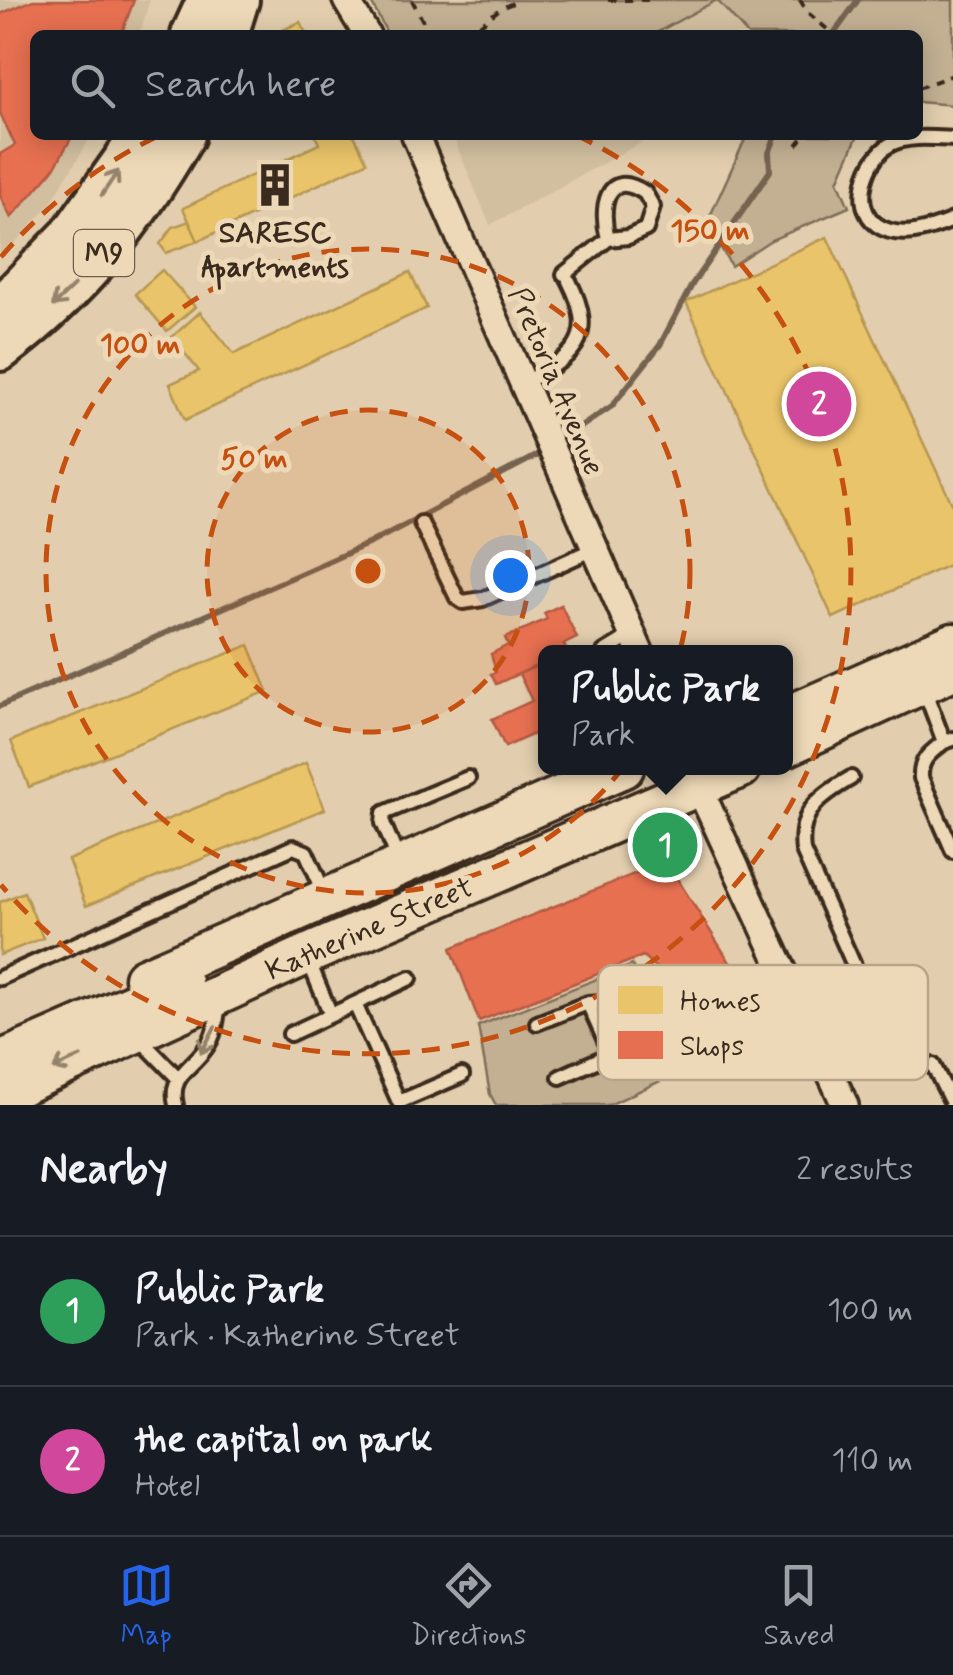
<!DOCTYPE html>
<html lang="en">
<head>
<meta charset="utf-8">
<style>
	body { margin:0; font-family:Mynerve,sans-serif; background:#20242c; color:#f1f3f6 }
	.you { position:absolute; left:510px; top:575px; width:35px; height:35px; margin:-25px; border:8px solid #fff; border-radius:50%; background:#1a73e8; box-shadow:0 0 0 15px #1a73e833 }
	.badge { display:grid; place-items:center; width:65px; height:65px; border-radius:50%; background:#2563eb; color:#fff; font-size:32px; font-weight:700 }
	.pin { position:absolute; translate:-50% -50%; border:5px solid #fff; box-shadow:0 2px 10px #0006 }
	.popup { position:absolute; left:538px; top:645px; width:255px; height:130px; box-sizing:border-box; display:grid; place-content:center; border-radius:15px; background:#171b24; filter:drop-shadow(0 2px 8px #0005); font-size:32px; white-space:nowrap; color:#9ea1a6 }
	.popup b { font-size:38px; color:#f1f3f6 }
	.popup::after { content:''; position:absolute; left:50%; top:100%; margin-left:-20px; border:20px solid transparent; border-top-color:#171b24 }
	.list { margin:0; padding:0; list-style:none }
	h2 { display:flex; justify-content:space-between; align-items:center; height:130px; margin:0; padding:0 40px; font-size:42px }
	h2 small { font-size:32px; font-weight:400; color:#9ea1a6 }
	.list li { display:grid; grid-template-columns:65px 1fr auto; gap:30px; align-items:center; box-sizing:border-box; height:150px; padding:0 40px; border-top:2px solid #363941 }
	.list b { display:block; font-size:38px; white-space:nowrap }
	.list p { margin:0; font-size:32px; white-space:nowrap; color:#9ea1a6 }
	.list em { font-size:32px; font-style:normal; color:#9ea1a6 }
	.icon { flex:none; width:55px; height:55px; fill:none; stroke:currentColor; stroke-width:2; stroke-linecap:round; stroke-linejoin:round }
	.map { position:relative; flex:none; width:953px; height:1105px; overflow:hidden }
	.search { position:absolute; background:#171b24; box-shadow:0 5px 25px #0003; left:30px; right:30px; top:30px; height:110px; display:flex; align-items:center; gap:25px; box-sizing:border-box; padding:0 35px; border-radius:15px; color:#9ea1a6; font-size:38px }
	.sheet { height:430px; background:#171b24 }
	nav { display:flex; justify-content:space-around; align-items:center; box-sizing:border-box; height:140px; border-top:2px solid #363941; background:#171b24; font-size:28px; color:#9ea1a6 }
	nav a { display:grid; justify-items:center; gap:5px }
	nav .on { color:#2563eb }
	.map>svg:first-child { display:block }
	.built { fill:#d2bfa0 }
	.green { fill:#c3b093; stroke:#7f6d58; stroke-width:2.5 }
	.homes { fill:#e9c46a; stroke:#b59653; stroke-width:2.5 }
	.shops { fill:#e76f51; stroke:#b35a42; stroke-width:2.5 }
	.lines { fill:none; stroke-linecap:round; stroke-linejoin:round }
	.stream { stroke:#756250; stroke-width:6 }
	.lane-casing { stroke:#3b2a1e; stroke-width:20 }
	.street-casing { stroke:#3b2a1e; stroke-width:32 }
	.secondary-casing { stroke:#3b2a1e; stroke-width:45 }
	.primary-casing { stroke:#3b2a1e; stroke-width:48 }
	.path { stroke:#3b2a1e; stroke-width:4; stroke-dasharray:8 8; stroke-linecap:butt }
	.lane { stroke:#edd9b7; stroke-width:12 }
	.street { stroke:#edd9b7; stroke-width:25 }
	.secondary { stroke:#edd9b7; stroke-width:38 }
	.primary { stroke:#edd9b7; stroke-width:40 }
	.oneway { stroke:#94826a }
	.ring { fill:none; stroke:#c55010; stroke-width:5; stroke-dasharray:18 12 }
	.labels { text-anchor:middle; stroke-width:10; stroke-linejoin:round; paint-order:stroke }
	.shield { fill:#edd9b7; stroke:#705e4c; stroke-width:2.5 }
	.shield-label { font-size:28px; font-weight:bold; fill:#3b2a1e }
	.poi-label { font-size:30px; font-weight:bold; fill:#3b2a1e; stroke:#edd9b7 }
	.street-label { font-size:30px; fill:#3b2a1e; stroke:#edd9b7 }
	.key { fill:#edd9b7; stroke:#b8a489; stroke-width:2.5 }
	.key-label { font-size:28px; fill:#3b2a1e }
	.centre { fill:#c55010; stroke:#edd9b7; stroke-width:5 }
	.ring-label { font-size:30px; text-anchor:middle; font-weight:bold; fill:#c55010; stroke:#edd9b7; stroke-width:10; stroke-linejoin:round; paint-order:stroke }
</style>
</head>
<body>
<div class="map">
<svg width="953" height="1105" viewBox="0 0 953 1105">
	<rect width="100%" height="100%" fill="#e2ceae"/>
	<filter id="ink" filterUnits="userSpaceOnUse"><feTurbulence type="fractalNoise" baseFrequency=".01" numOctaves="2"/><feDisplacementMap in="SourceGraphic" scale="20" xChannelSelector="R" yChannelSelector="G"/><feConvolveMatrix kernelMatrix="1 2 1 2 8 2 1 2 1" color-interpolation-filters="sRGB"/></filter>
	<g filter="url(#ink)">
		<path class="built" d="M0,0H150L139,35H35V135H92L49,206L0,259Z
			M717,0L748,35H652Z
			M468,135H655L490,225L455,142Z"/>
		<path class="green" d="M370,0H717L652,35H388Z
			M717,0H953V105L918,102V35H748Z
			M747,135H858L838,181L849,207L771,240L731,266L707,223Z
			M632,965L680,1072L609,1105H496L490,1094L478,1026Z"/>
		<path class="homes" d="M300,22L307,35H272Z
			M315,135H354L367,162L198,241L183,208L319,144Z
			M189,221L198,241L166,253L160,244L173,227Z
			M827,237L953,506V563L833,618L686,302Z
			M162,270L195,307L167,331L135,294Z
			M410,272L427,308L185,420L170,384L199,371L172,337L200,312L234,354Z
			M249,645L268,691L29,787L11,741Z
			M306,763L325,809L86,906L68,860Z
			M24,892L43,938L0,955V902Z"/>
		<path class="shops" d="M33,0H134L121,35H35V135H73L53,170L11,218L0,196V154L15,145L0,113V14Z
			M561,605L577,638L564,644L567,652H545V662L496,684L491,674L496,672L491,654L508,645L505,638L547,619L544,613Z
			M545,662V729L505,747L492,719L532,701L519,674Z
			M666,861L750,994L711,1019L643,956L479,1021L451,948Z"/>
		<g class="lines">
			<path class="stream" d="M833,35L858,0
				M557,443L612,406L660,345L693,283L770,171L769,153L776,135
				M0,706L370,543L547,450"/>
			<g class="lane-casing">
				<path id="lane" d="M953,139C934,138 908,135 891,144C867,157 850,206 877,225C900,241 931,229 953,220
					M564,274L608,239L628,237L646,229L653,207L645,193C605,167 600,209 608,239
					M523,383C573,357 599,340 569,281
					M421,523L457,598L463,602L483,599L594,549
					M604,652L632,635
					M923,686L944,742L953,739
					M944,742C930,753 920,759 921,778L953,851
					M399,861L383,823L384,813L468,778
					M307,957L331,1015L410,978
					M0,978L293,847L306,852L325,894
					M588,1003C629,999 642,1009 672,1035
					M355,1004L399,1102L462,1075
					M537,1023L588,1003L611,1054
					M747,1027L759,1003L857,970
					M290,1034L331,1015
					M137,1036L177,1077
					M933,1065L953,1105
					M710,1069L809,1026
					M560,1077L647,1038L672,1035L710,1038L747,1027L772,1025L864,988L803,851C798,811 820,796 851,778
					M176,1105C169,1076 190,1070 205,1049C216,1035 217,1018 219,1001"/>
			</g>
			<g class="street-casing">
				<path id="street" d="M346,0L367,35
					M415,135L640,652
					M690,768L845,1105"/>
			</g>
			<g class="secondary-casing">
				<path id="secondary" d="M785,717L953,643
					M785,747L953,670
					M144,978L624,768
					M0,1061L182,982
					M0,1095L306,955L741,768"/>
			</g>
			<g class="primary-casing">
				<path id="primary" d="M192,35L208,0
					M227,35L238,0
					M0,308L71,235L142,135
					M0,350C81,289 134,222 184,135"/>
			</g>
			<path class="path" d="M412,0L430,35
				M608,0H651
				M800,0L808,13L834,35
				M467,35L501,8L520,0
				M918,88L953,75
				M797,145L805,135"/>
			<use href="#lane" class="lane"/>
			<use href="#street" class="street"/>
			<use href="#secondary" class="secondary"/>
			<use href="#primary" class="primary"/>
		</g>
		<defs><path id="oneway-shaft" d="M-6 0H5M1.5-3L5.5 0L1.5 3" fill="none" stroke-width="1.6" stroke-linecap="round" stroke-linejoin="round" transform="scale(2.5)"/></defs>
		<g class="oneway">
			<use href="#oneway-shaft" transform="translate(110 183) rotate(-56)"/>
			<use href="#oneway-shaft" transform="translate(63 296) rotate(136)"/>
			<use href="#oneway-shaft" transform="translate(208 1040) rotate(118)"/>
			<use href="#oneway-shaft" transform="translate(67 1063) rotate(155)"/>
		</g>
	</g>
	<circle cx="368" cy="571" r="161" fill="#c55010" fill-opacity=".12"/>
	<g class="ring">
		<circle cx="368" cy="571" r="161"/>
		<circle cx="368" cy="571" r="322"/>
		<path d="M1 257A483 483 0 0 1 160 135M576 135A483 483 0 1 1 1 885"/>
	</g>
	<defs>
		<g id="building-bare" transform="scale(3.45)"><path d="M-4-6H4V6H1V3H-1V6H-4ZM-2.5-4.3h1.7v1.8h-1.7ZM.8-4.3h1.7v1.8H.8ZM-2.5-1h1.7V.8h-1.7ZM.8-1h1.7V.8H.8Z" fill="#3b2a1e" stroke="#edd9b7" stroke-width="2.5" paint-order="stroke"/></g>
	</defs>
	<g fill-rule="evenodd">
		<use href="#building-bare" x="275" y="185"/>
	</g>
	<g class="labels">
		<rect class="shield" x="74" y="230" width="60" height="46" rx="8"/>
		<g class="shield-label">
			<text x="104" y="263">M9</text>
		</g>
		<g class="poi-label">
			<text x="275" y="242">SARESC<tspan x="275" dy="34">Apartments</tspan></text>
		</g>
		<g class="street-label">
			<text transform="translate(557 381) rotate(67)" y="10">Pretoria Avenue</text>
			<text transform="translate(369 928) rotate(-23)" y="10">Katherine Street</text>
		</g>
	</g>
	<rect x="598" y="965" width="330" height="115" rx="15" class="key"/>
	<rect x="618" y="986" width="45" height="28" fill="#e9c46a"/>
	<rect x="618" y="1031" width="45" height="28" fill="#e76f51"/>
	<g class="key-label">
		<text x="680" y="1010">Homes</text>
		<text x="680" y="1055">Shops</text>
	</g>
	<circle cx="368" cy="571" r="15" class="centre"/>
	<g class="ring-label">
		<text x="710" y="240">150 m</text>
		<text x="140" y="354">100 m</text>
		<text x="254" y="468">50 m</text>
	</g>
</svg>
<div class="you"></div>
<div class="pin badge" style="left:665px;top:845px;background:#2e9e5b">1</div>
<div class="popup"><b>Public Park</b>Park</div>
<div class="pin badge" style="left:819px;top:404px;background:#d1479c">2</div>
<div class="search"><svg class="icon" aria-label="search" viewBox="0 0 24 24"><circle cx="10" cy="10" r="6"/><path d="M15 15l6 6"/></svg>Search here</div>
</div>
<section class="sheet">
<h2>Nearby<small>2 results</small></h2>
<ul class="list">
<li><span class="badge" style="background:#2e9e5b">1</span><div><b>Public Park</b><p>Park · Katherine Street</p></div><em>100 m</em></li>
<li><span class="badge" style="background:#d1479c">2</span><div><b>the capital on park</b><p>Hotel</p></div><em>110 m</em></li>
</ul>
</section>
<nav>
<a class="on"><svg class="icon" aria-label="map" viewBox="0 0 24 24"><path d="M3 6l6-2 6 2 6-2v14l-6 2-6-2-6 2zM9 4v14M15 6v14"/></svg>Map</a>
<a><svg class="icon" aria-label="directions" viewBox="0 0 24 24"><path d="M12 3l9 9-9 9-9-9zM9 14v-3h6M13 9l2 2-2 2"/></svg>Directions</a>
<a><svg class="icon" aria-label="saved" viewBox="0 0 24 24"><path d="M7 4h10v16l-5-4-5 4z"/></svg>Saved</a>
</nav>
</body>
</html>
